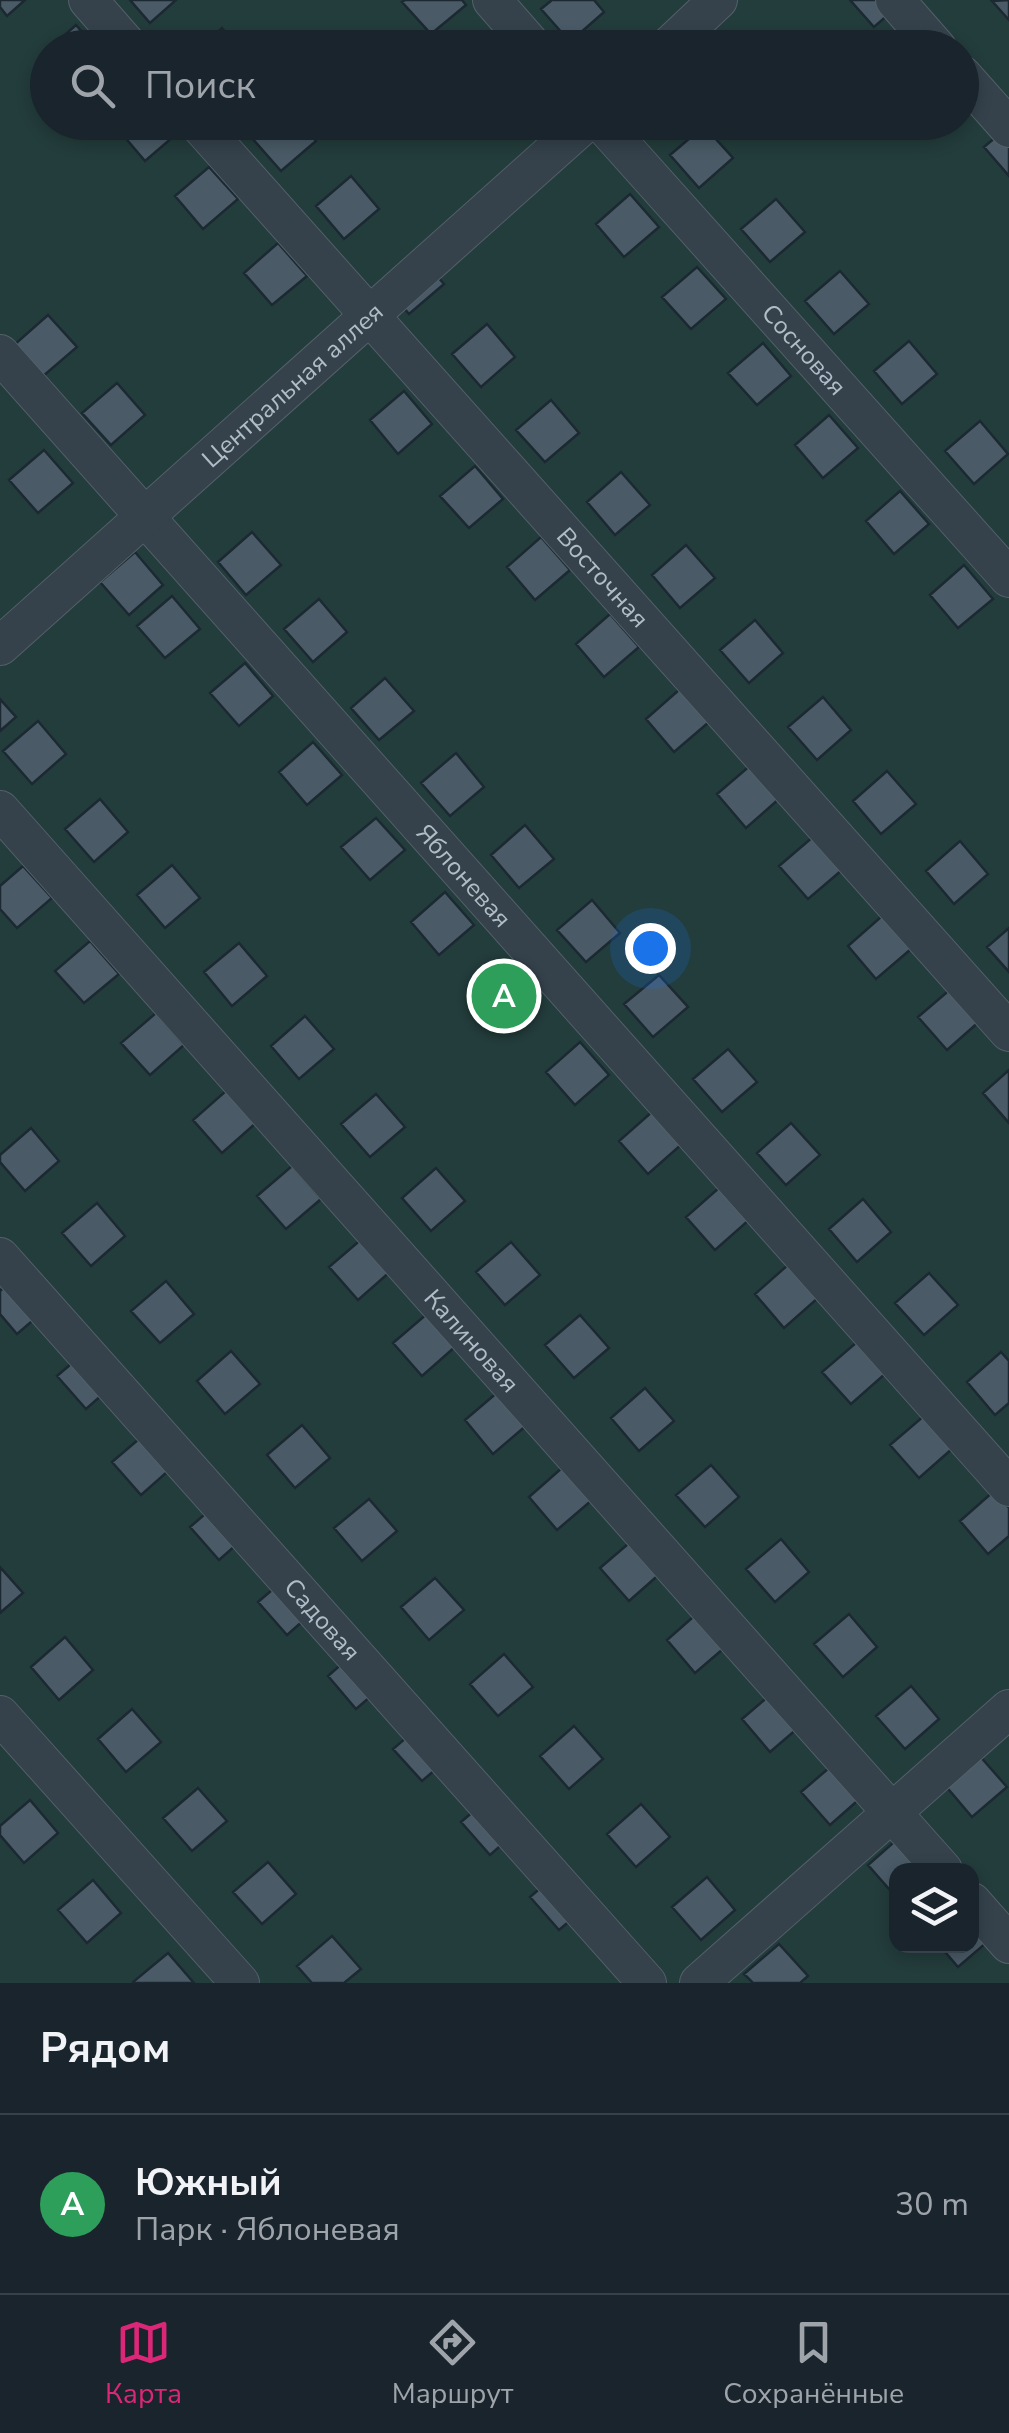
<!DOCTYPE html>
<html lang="ru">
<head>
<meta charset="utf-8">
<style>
	body { margin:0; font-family:"Nunito Sans",sans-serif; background:#263039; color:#f1f3f6 }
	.controls { position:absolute; right:30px; bottom:30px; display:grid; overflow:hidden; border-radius:20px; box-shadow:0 5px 15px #0003 }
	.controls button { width:90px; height:90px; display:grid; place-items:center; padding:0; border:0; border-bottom:2px solid #374149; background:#19242d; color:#f1f3f6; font:50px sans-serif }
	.you { position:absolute; left:650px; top:948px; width:35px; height:35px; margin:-25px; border:8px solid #fff; border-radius:50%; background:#1a73e8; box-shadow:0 0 0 15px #1a73e833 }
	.badge { display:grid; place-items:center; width:65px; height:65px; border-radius:50%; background:#db2777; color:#fff; font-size:32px; font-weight:700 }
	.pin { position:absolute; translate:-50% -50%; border:5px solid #fff; box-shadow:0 2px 10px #0006 }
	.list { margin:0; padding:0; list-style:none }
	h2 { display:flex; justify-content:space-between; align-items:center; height:130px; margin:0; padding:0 40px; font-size:42px }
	h2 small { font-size:32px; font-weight:400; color:#9fa4aa }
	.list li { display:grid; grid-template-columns:65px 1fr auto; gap:30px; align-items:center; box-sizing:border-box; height:180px; padding:0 40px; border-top:2px solid #374149 }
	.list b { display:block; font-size:38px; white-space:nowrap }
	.list p { margin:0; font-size:32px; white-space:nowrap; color:#9fa4aa }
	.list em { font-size:32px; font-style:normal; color:#9fa4aa }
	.icon { flex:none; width:55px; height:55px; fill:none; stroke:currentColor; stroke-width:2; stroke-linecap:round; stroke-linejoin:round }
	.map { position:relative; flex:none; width:1009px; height:1983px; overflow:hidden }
	.search { position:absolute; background:#19242d; box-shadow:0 5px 15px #0003; left:30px; right:30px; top:30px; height:110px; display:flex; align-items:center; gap:25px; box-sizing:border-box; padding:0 35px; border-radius:55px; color:#9fa4aa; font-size:38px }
	.sheet { height:310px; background:#19242d }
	nav { display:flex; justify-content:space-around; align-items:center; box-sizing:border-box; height:140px; border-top:2px solid #374149; background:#19242d; font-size:28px; color:#9fa4aa }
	nav a { display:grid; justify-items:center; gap:5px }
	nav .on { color:#db2777 }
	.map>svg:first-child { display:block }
	.green { fill:#233d3c; fill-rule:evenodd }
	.building { fill:#4a5b67; stroke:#1c2932; stroke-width:2.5 }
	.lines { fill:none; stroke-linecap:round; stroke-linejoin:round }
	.minor-casing { stroke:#536069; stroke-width:40 }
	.minor { stroke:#35424c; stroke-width:38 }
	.labels { text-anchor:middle; stroke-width:8; stroke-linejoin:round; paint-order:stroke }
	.street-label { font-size:25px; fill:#b0bdc8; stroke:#1a2730 }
</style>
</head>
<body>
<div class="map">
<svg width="1009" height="1983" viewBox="0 0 1009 1983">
	<rect width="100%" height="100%" fill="#21303c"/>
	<path class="green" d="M0,0H1009V1983H0ZM48,48H962V122H48ZM896,1870H972V1946H896Z"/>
	<path class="building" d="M0,0H25L7,16L0,7Z
		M130,0H176L150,23Z
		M405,0H462L466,5L431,34L402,2Z
		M552,0H594L604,12L570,42L541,9Z
		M850,0H905L874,27Z
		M1009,0V20L992,1Z
		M76,25L96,48H50Z
		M222,28L239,48H200Z
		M123,122H172L180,131L145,161L117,128Z
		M270,122H300L316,141L281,171L252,138Z
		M704,126L733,158L699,188L670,155Z
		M1009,126V176L984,147Z
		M209,167L238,199L203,229L175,196Z
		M351,176L379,209L344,239L316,206Z
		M630,194L659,227L624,257L596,224Z
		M776,199L805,232L770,262L741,229Z
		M278,243L307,276L272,305L244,273Z
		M415,251L444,284L409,314L381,281Z
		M697,267L726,299L691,329L662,297Z
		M840,271L869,304L834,334L805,301Z
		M48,315L77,347L42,377L14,345Z
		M487,324L515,357L481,387L452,354Z
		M909,341L937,374L902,404L874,371Z
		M763,343L791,376L757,405L728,373Z
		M117,383L145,415L111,445L82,413Z
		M404,391L432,424L398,454L370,420Z
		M551,400L579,433L545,462L516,430Z
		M829,415L858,448L823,478L795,445Z
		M980,421L1008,454L974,484L945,451Z
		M44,450L73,483L38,513L9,480Z
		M475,466L503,499L469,528L440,496Z
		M621,472L650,505L615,535L587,502Z
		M900,491L929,524L894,554L866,521Z
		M252,532L281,565L246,595L218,562Z
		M541,537L570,570L535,600L507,567Z
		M686,545L715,578L680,608L652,575Z
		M135,552L163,585L129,615L100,582Z
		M964,565L993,599L958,628L930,595Z
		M172,596L200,629L165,658L137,626Z
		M319,599L347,632L313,662L284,629Z
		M610,614L639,647L604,677L576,644Z
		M755,620L783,653L749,683L720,650Z
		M245,663L273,696L239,726L210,693Z
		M385,678L414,711L379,740L351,708Z
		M680,689L709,722L674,752L646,719Z
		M823,697L851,730L817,760L788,727Z
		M0,699L16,717L0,731Z
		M38,721L66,754L32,784L3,751Z
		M313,742L342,775L307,805L279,772Z
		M456,753L484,787L450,816L421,783Z
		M752,764L780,798L746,828L717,794Z
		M887,771L916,804L881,834L853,801Z
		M100,799L128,832L94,862L65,829Z
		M376,818L405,850L370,880L341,847Z
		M525,825L554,859L519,888L491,855Z
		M814,836L842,870L808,899L779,866Z
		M960,841L988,874L954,904L926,871Z
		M172,865L200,898L165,928L137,895Z
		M23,866L52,898L17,928L0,909V886Z
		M445,892L474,925L439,955L411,922Z
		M592,900L620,933L586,962L557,930Z
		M882,916L911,949L876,979L848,946Z
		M1009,928V972L987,947Z
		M90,941L119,974L84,1003L55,971Z
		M239,943L267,976L232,1006L204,972Z
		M512,965L541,997L506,1027L478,995Z
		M659,975L688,1007L653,1037L624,1004Z
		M953,987L981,1020L947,1050L918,1017Z
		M156,1013L184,1045L150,1075L121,1043Z
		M305,1016L334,1049L299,1079L271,1046Z
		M580,1042L609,1075L575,1105L546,1072Z
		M728,1049L757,1082L722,1112L693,1079Z
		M1009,1070V1123L983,1093Z
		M227,1090L256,1123L222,1153L193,1120Z
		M376,1094L405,1127L370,1157L341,1124Z
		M653,1111L682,1144L648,1174L619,1141Z
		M791,1123L820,1155L786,1185L757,1153Z
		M31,1128L59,1161L25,1191L0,1162V1155Z
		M292,1166L321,1199L286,1229L257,1196Z
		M436,1168L465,1201L431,1231L402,1198Z
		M720,1187L749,1220L715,1250L686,1217Z
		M863,1199L891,1232L857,1262L829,1229Z
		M97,1203L125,1236L91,1266L62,1233Z
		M364,1237L392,1270L358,1300L329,1267Z
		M511,1242L540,1275L505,1305L476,1272Z
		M789,1264L818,1298L784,1328L755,1294Z
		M23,1271L52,1304L17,1334L0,1314V1291Z
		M929,1273L958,1305L924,1335L895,1303Z
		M166,1281L194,1314L160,1343L131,1311Z
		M428,1313L456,1346L422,1376L393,1343Z
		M580,1315L609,1348L574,1378L545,1345Z
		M857,1342L885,1374L851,1404L822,1372Z
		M92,1346L120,1379L86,1409L57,1376Z
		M231,1351L260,1384L225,1414L197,1381Z
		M1001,1352L1009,1361V1403L995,1415L967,1382Z
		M645,1388L674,1421L639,1451L611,1418Z
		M499,1391L528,1424L493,1454L465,1420Z
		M925,1415L953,1448L919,1478L890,1445Z
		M302,1425L330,1458L295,1488L267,1455Z
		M146,1433L175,1465L141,1495L112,1462Z
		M711,1465L739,1497L705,1527L676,1495Z
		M563,1467L592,1500L557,1530L529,1497Z
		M994,1491L1009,1508V1536L988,1554L960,1521Z
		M225,1497L253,1530L219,1560L190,1527Z
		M369,1499L397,1531L362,1561L334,1528Z
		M635,1538L663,1571L629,1601L600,1568Z
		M781,1539L809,1572L775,1602L746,1569Z
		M0,1567L23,1593L0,1613Z
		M293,1572L321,1605L287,1635L258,1602Z
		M435,1578L464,1610L429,1640L401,1607Z
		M701,1610L730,1643L695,1673L667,1640Z
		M849,1614L877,1647L843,1677L814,1644Z
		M65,1637L93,1670L59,1700L31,1667Z
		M362,1646L391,1679L356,1709L328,1676Z
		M504,1654L533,1687L498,1716L470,1684Z
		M911,1686L939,1719L905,1749L876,1716Z
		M777,1689L805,1722L770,1752L742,1719Z
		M132,1709L161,1742L126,1772L98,1739Z
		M428,1719L456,1752L422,1781L393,1749Z
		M574,1726L603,1759L569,1789L540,1756Z
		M978,1754L1007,1787L972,1817L944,1784Z
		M836,1762L864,1795L830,1825L801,1792Z
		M198,1788L227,1821L192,1851L163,1818Z
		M495,1793L524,1825L490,1855L461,1822Z
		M30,1800L58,1833L24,1863L0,1835V1826Z
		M641,1804L670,1837L636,1867L607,1834Z
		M902,1835L927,1870H896V1897L868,1865Z
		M268,1862L296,1894L262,1924L233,1892Z
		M565,1867L594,1900L559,1930L530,1897Z
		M707,1877L735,1910L701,1940L672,1907Z
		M93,1880L121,1913L87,1943L58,1910Z
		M972,1912L993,1937L958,1967L940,1946H972Z
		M332,1936L361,1969L344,1983H312L297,1966Z
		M779,1944L808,1976L800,1983H753L744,1974Z
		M168,1953L194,1983H133V1982Z"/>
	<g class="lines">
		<g class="minor-casing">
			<g id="minor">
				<path d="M88,0L130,48"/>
				<path d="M492,0L534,48"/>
				<path d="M895,0L937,48"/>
				<path d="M667,48L718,0"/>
				<path d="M962,75L1009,128"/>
				<path id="s1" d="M197,122L1009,1032"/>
				<path id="s2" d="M601,122L1009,578"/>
				<path id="s3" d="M0,354L1009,1487"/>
				<path id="s4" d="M0,646L586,122"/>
				<path id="s5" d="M0,810L943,1870"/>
				<path id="s6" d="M0,1257L647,1983"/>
				<path d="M0,1715L240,1983"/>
				<path d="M972,1902L1009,1944"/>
				<path d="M699,1983L1009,1709"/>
			</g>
		</g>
		<use href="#minor" class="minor"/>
	</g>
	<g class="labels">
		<g class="street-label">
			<text dy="9" stroke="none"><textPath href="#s2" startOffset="305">Сосновая</textPath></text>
			<text dy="9" stroke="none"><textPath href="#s4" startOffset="392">Центральная аллея</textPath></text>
			<text dy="9" stroke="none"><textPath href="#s1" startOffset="610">Восточная</textPath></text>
			<text dy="9" stroke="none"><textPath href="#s3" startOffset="698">Яблоневая</textPath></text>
			<text dy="9" stroke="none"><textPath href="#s5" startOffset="710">Калиновая</textPath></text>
			<text dy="9" stroke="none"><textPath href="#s6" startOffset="485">Садовая</textPath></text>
		</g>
	</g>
</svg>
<div class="controls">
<button><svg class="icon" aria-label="layers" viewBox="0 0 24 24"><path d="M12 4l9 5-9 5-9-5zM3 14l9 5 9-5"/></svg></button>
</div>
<div class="you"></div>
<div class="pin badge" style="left:504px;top:996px;background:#2e9e5b">A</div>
<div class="search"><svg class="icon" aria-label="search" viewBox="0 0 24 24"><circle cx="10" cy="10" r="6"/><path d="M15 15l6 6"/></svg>Поиск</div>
</div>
<section class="sheet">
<h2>Рядом<small></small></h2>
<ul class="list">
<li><span class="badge" style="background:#2e9e5b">A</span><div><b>Южный</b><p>Парк · Яблоневая</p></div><em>30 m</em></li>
</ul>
</section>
<nav>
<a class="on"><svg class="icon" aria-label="map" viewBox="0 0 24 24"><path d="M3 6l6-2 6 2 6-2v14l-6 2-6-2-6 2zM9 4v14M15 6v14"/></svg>Карта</a>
<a><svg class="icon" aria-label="directions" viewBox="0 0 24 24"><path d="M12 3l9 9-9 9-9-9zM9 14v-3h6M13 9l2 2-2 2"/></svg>Маршрут</a>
<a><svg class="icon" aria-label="saved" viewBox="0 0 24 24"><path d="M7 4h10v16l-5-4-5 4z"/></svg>Сохранённые</a>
</nav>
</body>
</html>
